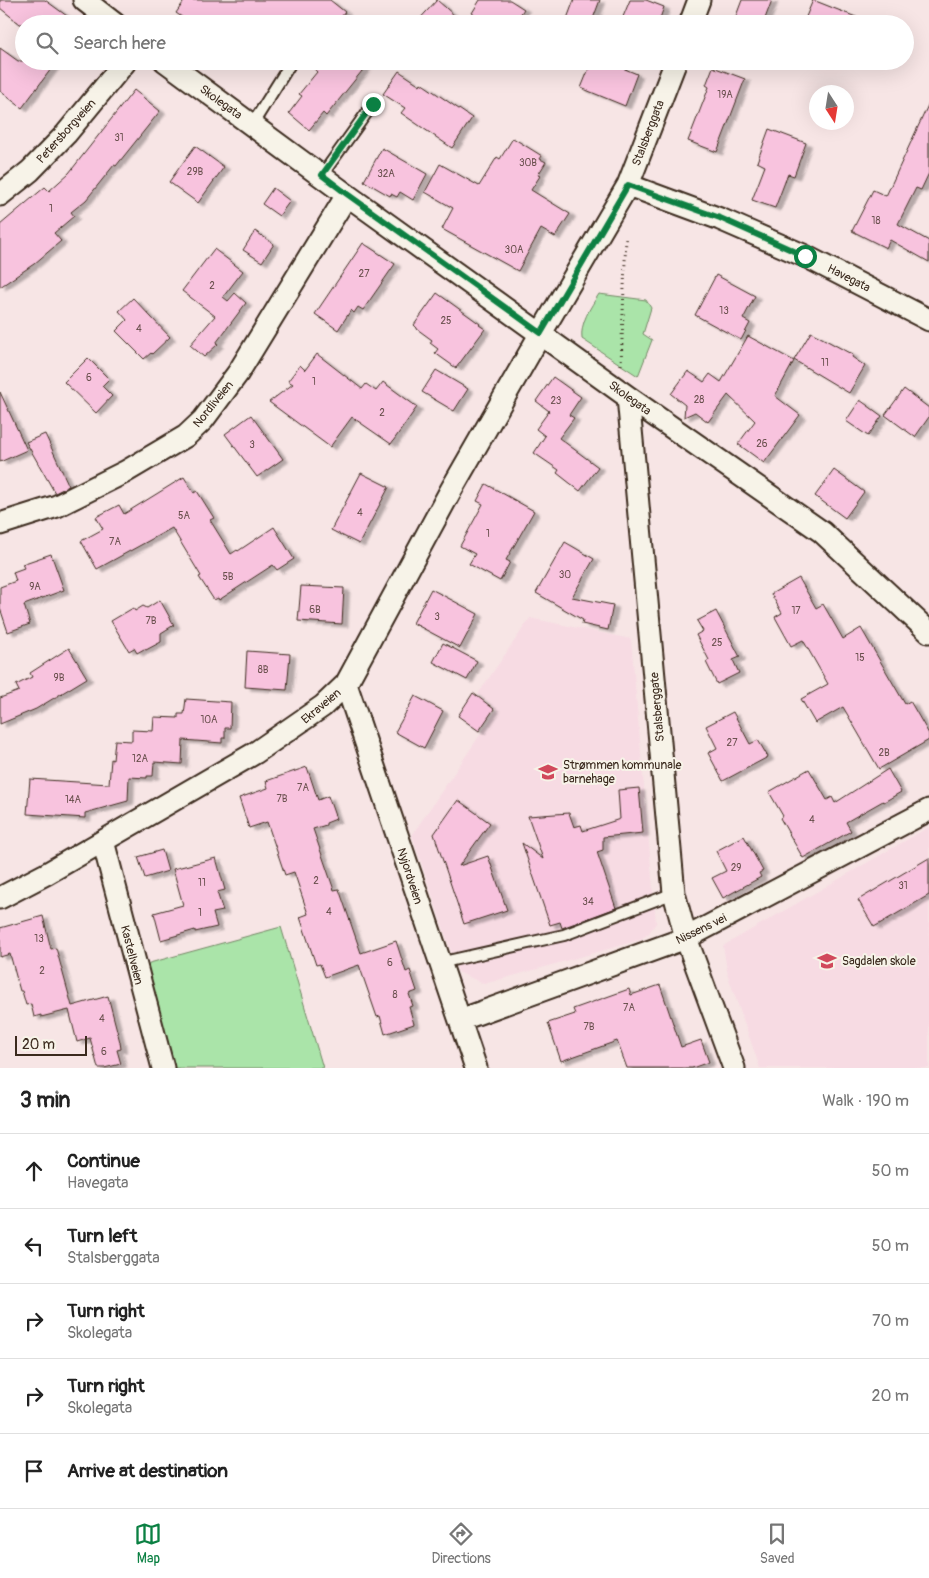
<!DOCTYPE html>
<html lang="en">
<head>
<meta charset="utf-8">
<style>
	body { margin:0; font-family:Pangolin,sans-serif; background:#f6f6f6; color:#222 }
	.compass { position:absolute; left:809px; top:85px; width:45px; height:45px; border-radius:50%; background:#fff; box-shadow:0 5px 20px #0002; rotate:168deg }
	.scale { position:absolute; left:15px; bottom:12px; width:72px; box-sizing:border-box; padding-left:5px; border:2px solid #3b2a1e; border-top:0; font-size:14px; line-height:18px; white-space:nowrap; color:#3b2a1e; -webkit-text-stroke:4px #f7f3e8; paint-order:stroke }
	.stop { position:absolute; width:15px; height:15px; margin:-11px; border:4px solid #0b8043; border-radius:50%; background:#fff }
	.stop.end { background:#0b8043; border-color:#fff; box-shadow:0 1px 5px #0008 }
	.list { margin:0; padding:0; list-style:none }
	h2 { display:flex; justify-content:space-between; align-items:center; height:65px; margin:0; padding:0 20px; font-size:21px }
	h2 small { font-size:16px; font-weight:400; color:#767676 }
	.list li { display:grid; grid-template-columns:32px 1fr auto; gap:15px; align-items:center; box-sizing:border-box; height:75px; padding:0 20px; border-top:1px solid #e0e0e0 }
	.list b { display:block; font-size:19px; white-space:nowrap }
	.list p { margin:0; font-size:16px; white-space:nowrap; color:#767676 }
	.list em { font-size:16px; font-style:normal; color:#767676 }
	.icon { flex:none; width:28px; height:28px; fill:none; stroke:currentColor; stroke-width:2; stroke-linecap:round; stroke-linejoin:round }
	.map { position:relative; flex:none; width:929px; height:1068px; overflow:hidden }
	.search { position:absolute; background:#fff; box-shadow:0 5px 20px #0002; left:15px; right:15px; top:15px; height:55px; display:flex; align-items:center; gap:12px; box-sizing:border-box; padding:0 18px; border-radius:28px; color:#767676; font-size:19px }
	.sheet { height:440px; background:#fff }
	nav { display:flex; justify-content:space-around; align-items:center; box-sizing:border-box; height:70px; border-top:1px solid #e0e0e0; background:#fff; font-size:14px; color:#767676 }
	nav a { display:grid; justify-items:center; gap:2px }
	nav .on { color:#0b8043 }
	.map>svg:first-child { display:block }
	.built { fill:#f7dbe3 }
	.green { fill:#aae4a9; stroke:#728764 }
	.building { fill:#f8c3de; stroke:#3b2a1e; filter:url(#shadow) }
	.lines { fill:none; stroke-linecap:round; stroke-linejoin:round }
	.service-casing { stroke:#3b2a1e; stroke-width:14 }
	.minor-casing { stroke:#3b2a1e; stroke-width:25 }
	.path { stroke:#3b2a1e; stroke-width:3; stroke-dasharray:1 4; stroke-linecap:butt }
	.service { stroke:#f7f3e8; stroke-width:10 }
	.minor { stroke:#f7f3e8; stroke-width:21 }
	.route { stroke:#0b8043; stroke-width:6 }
	.labels { text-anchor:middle; stroke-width:4; stroke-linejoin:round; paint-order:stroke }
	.number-label { font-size:10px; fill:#6a504e }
	.street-label { font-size:12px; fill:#3b2a1e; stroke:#f7f3e8 }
	.poi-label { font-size:12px; fill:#3b2a1e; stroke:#f7f3e8; text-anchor:start }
</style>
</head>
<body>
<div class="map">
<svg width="929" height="1068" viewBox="0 0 929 1068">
	<defs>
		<filter id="shadow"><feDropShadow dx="5.5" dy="3" stdDeviation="1" flood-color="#0004"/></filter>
	</defs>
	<rect width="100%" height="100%" fill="#f7e5e5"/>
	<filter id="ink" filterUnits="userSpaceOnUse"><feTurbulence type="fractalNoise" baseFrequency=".02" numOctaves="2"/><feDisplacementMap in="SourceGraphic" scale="10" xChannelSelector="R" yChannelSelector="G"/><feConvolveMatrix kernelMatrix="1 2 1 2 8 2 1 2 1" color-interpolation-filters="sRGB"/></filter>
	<g filter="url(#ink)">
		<path class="built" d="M530,618L631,639L656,923L649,933L640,940L484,984L458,972L412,835L497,710L478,694Z
			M929,827V1068H760L728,976L723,946Z"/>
		<path class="green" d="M599,294L646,300L651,308L643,334L652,340L638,376L582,339C580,323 590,308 599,294Z
			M281,927L323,1068H163L135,967Z"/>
		<path class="building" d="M0,0H45L78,24H20L0,8Z
			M185,0H330L345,12L336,24H192L176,13Z
			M437,0L464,24H415Z
			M480,0H510L524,9L514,24H483L482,20L472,13Z
			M574,0H600L591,24H565Z
			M630,0H646L664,7L658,24H620Z
			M742,0H772L763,24H733Z
			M813,0L871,23V24H803Z
			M0,48L18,61H57L22,108L0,91Z
			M307,61H370L326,116L323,113L309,130L289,113L302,96L299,94L317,72Z
			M592,61H622L620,67L637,74L625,106L581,88Z
			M713,67L745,79L717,152L688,141L709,87L706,85Z
			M399,71L420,85L421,83L472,118L452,148L401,113L405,108L383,94Z
			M134,90L160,111L116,166L114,165L86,200L71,212L74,216L54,233L61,241L34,264L0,287V225L45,187L49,191L69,173Z
			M929,103V173L921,190L916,188L898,224L929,241V262L890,240L886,248L852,231L873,190L886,196Z
			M769,129L806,143L794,176L788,174L775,208L752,200L765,166L757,162Z
			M513,138L542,156L540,159L546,162L538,175L540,176L531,190L570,214L555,237L541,229L518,271L442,229L453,208L425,192L440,164L479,186L497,157L500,159Z
			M195,146L224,167L198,203L169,182Z
			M382,148L427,174L413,200L400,192L397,197L391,194L390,196L364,181Z
			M273,188L290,201L279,216L262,204Z
			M255,231L274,244L262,262L243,250Z
			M363,243L395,264L363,310L358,307L354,313L351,310L338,330L315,314Z
			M214,249L243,271L223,297L228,301L235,293L246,303L216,343L218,344L204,357L190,345L215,316L182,291Z
			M716,275L755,296L743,319L750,323L741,340L695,315Z
			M437,293L480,324L479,325L485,329L456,368L435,353L438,349L430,343L432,340L417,329V328L414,325Z
			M133,298L170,337L152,354L151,353L144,359L116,331L127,320L119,311Z
			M811,332L853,355L852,357L865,366L849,393L794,360Z
			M748,336L794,361L775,396L800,415L764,463L738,444L755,421L728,395L708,422L695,412L684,417L685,405L671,394L688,371L704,382L710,374L721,382Z
			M317,354L362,389L366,384L376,391L383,382L417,407L391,444L352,417L330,447L269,402L293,384L288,381L300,365L305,370Z
			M88,358L109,379L102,386L112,396L96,413L64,382Z
			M436,370L468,389L454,411L422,392Z
			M553,377L581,397L569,415L574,418L559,438L598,467L580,491L557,473L559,470L534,453L545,436L536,429L549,411L536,401Z
			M904,389L929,408V417L915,437L885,415Z
			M0,392L27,450L0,462Z
			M860,400L882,416L868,436L846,421Z
			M251,415L283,459L257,477L225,434Z
			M45,434L69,486L55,493L26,442Z
			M834,470L864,492L845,518L815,496Z
			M361,473L389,487L359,544L331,530Z
			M184,477L194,493L197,491L214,518L210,520L231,554L237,550L238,551L274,527L294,559L277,570L273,565L219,600L218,598L214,600L199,577L201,576L172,528L97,569L81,541L103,529L96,517L119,505L124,514Z
			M486,484L534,511L506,560L510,562L500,581L469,564L475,554L460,546L483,504L477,501Z
			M565,542L594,559L572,597L613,605L608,630L582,624L583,620L536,593Z
			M51,554L64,590L24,605L30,624L8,632L0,608V587L16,581L13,572L24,568L22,564Z
			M799,578L816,608L823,604L843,639L861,628L905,704L910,701L929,734V740L879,769L843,707L815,723L801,699L828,684L803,640L791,646L775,617L782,613L771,594Z
			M301,586L344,588L342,624L298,621Z
			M431,589L478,614L460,648L413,623Z
			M160,600L174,625L161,633V642L146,650L144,649L137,653L134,648L129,651L111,621L133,608L135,611L143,606L147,608Z
			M716,611L740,657L733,660L739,673L717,684L706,662L709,660L696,635L703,631L697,621Z
			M443,643L477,661L467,680L433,662Z
			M69,648L87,678L36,709L0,724V698L19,691L16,685L32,677L30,673Z
			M247,651L290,654L287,690L245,687Z
			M473,693L494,709L479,731L458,716Z
			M415,696L443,711L424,748L395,732Z
			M186,699L231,702L230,728H225V738H222V743L183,740L182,764L154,762L153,776H147V778L129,777L128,801L85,813V818L27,814L30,779L109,784L111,759L113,760L115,740L132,741V730L153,731L154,717L178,718V714H184Z
			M733,712L750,744L758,740L768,757L723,781L708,753L717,748L706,726Z
			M307,767L318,800L328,796L336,819L326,823V825L313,829L334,890L339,889L361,953L396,941L406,972L410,970L417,991L409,994L413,1006L409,1007L414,1024L385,1034L380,1016L377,1017L359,965L325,977L320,964L316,965L300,917L308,914L294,872L285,875L267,822L249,828L239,798L268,788L266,781Z
			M809,769L827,800L832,797L835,803L888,769L901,792L884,802L883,801L846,822L851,831L803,858L780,818L783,816L769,792Z
			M639,788L643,833L603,837V850L597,852L616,908L562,928L560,922L550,925L522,843L543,859L528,816L569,813L574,827L581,825L583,831L620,819L618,790Z
			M458,800L490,823L459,866L488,856L507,910L464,924L434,834Z
			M744,836L763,871L759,873L761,877L723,898L712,878L726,871L716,851Z
			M162,850L168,871L145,878L138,857Z
			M216,858L225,890L217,892L223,911L213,913L217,927L195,932V930L161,940L154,913L183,905L173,869Z
			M929,858V895L874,927L858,900Z
			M43,916L51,949L56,948L72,1006L108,996L120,1042L121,1049L117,1050L121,1064L104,1068H98L90,1038L77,1042L69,1010L41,1017V1015L34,1017L31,1004L26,1005L22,991H20L10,954L0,957V928Z
			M660,985L681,1047L701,1040L709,1062L692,1068H627L617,1041L561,1061L548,1023L575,1014L573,1009L629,989L631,995Z"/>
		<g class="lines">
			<g class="service-casing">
				<path id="service" d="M252,125L292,61
					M322,175L373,104
					M439,963L564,935L674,893"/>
			</g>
			<g class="minor-casing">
				<path id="minor" d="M84,0L115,24
					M690,24L699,0
					M165,61L347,195L628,397L822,532L929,632
					M628,185L720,219L805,256L929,320
					M0,195L30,171L66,134L126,61
					M628,397L674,893L686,938L734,1068
					M0,524L57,506L125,472L186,436L203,420L238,373L347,195
					M346,684L476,1068
					M103,841L163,1068
					M0,898L46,874L255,753L323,706L346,684L451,490L541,333L628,185L676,61
					M460,1020L686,938L929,810"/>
			</g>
			<path class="path" d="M621,365L626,236"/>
			<use href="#service" class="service"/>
			<use href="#minor" class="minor"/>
		</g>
	</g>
	<g class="lines" filter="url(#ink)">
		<path class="route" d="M373,104L322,175L347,194L541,333L628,185L720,218L805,256"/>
	</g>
	<defs>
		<g id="school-bare" transform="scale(1.5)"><path d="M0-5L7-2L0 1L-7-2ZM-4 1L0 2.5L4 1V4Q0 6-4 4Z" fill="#d1495b" stroke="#f7f3e8" stroke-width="2.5" paint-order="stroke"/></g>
	</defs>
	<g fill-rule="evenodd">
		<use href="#school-bare" x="548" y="772"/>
		<use href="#school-bare" x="827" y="961"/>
	</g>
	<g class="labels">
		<g class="number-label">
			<text x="725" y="98">19A</text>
			<text x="119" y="141">31</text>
			<text x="528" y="166">30B</text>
			<text x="195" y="175">29B</text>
			<text x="386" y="177">32A</text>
			<text x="51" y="212">1</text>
			<text x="876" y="224">18</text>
			<text x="514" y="253">30A</text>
			<text x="364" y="277">27</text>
			<text x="212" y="289">2</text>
			<text x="724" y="314">13</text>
			<text x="446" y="324">25</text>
			<text x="139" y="332">4</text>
			<text x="825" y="366">11</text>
			<text x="89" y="381">6</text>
			<text x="314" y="385">1</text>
			<text x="699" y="403">28</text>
			<text x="556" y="404">23</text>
			<text x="382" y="416">2</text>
			<text x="762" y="447">26</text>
			<text x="252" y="448">3</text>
			<text x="360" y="516">4</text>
			<text x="184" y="519">5A</text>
			<text x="488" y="537">1</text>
			<text x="115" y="545">7A</text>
			<text x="565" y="578">30</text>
			<text x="228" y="580">5B</text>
			<text x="35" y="590">9A</text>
			<text x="315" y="613">6B</text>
			<text x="796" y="614">17</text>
			<text x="437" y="620">3</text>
			<text x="151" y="624">7B</text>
			<text x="717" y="646">25</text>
			<text x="860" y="661">15</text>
			<text x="263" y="673">8B</text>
			<text x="59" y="681">9B</text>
			<text x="209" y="723">10A</text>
			<text x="732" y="746">27</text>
			<text x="884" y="756">2B</text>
			<text x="140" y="762">12A</text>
			<text x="303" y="791">7A</text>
			<text x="282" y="802">7B</text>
			<text x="73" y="803">14A</text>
			<text x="812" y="823">4</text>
			<text x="736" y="871">29</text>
			<text x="316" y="884">2</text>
			<text x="202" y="886">11</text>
			<text x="903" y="889">31</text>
			<text x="588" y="905">34</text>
			<text x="329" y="915">4</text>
			<text x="200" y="916">1</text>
			<text x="39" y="942">13</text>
			<text x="390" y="966">6</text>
			<text x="42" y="974">2</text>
			<text x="395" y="998">8</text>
			<text x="629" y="1011">7A</text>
			<text x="102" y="1022">4</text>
			<text x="589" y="1030">7B</text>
			<text x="104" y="1055">6</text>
		</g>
		<g class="street-label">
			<text transform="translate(221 102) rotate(36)" y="4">Skolegata</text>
			<text transform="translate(66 131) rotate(-48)" y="4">Petersborgveien</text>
			<text transform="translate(648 133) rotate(-69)" y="4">Stalsberggata</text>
			<text transform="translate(849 278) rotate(27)" y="4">Havegata</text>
			<text transform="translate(630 398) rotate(36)" y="4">Skolegata</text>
			<text transform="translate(213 404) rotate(-51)" y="4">Nordliveien</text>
			<text transform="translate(321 706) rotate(-40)" y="4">Ekraveien</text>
			<text transform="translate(657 707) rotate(-95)" y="4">Stalsberggate</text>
			<text transform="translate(410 876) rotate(72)" y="4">Nyjordveien</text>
			<text transform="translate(701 929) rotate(-26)" y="4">Nissens vei</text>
			<text transform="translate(132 955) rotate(76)" y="4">Kastellveien</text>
		</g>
		<g class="poi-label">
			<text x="563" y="769">Strømmen kommunale<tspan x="563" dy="14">barnehage</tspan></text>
			<text x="842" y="965">Sagdalen skole</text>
		</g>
	</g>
</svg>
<svg class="compass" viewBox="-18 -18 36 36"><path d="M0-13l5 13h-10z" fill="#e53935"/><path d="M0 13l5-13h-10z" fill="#767676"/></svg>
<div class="scale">20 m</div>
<div class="stop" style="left:805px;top:256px"></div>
<div class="stop end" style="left:373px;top:104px"></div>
<div class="search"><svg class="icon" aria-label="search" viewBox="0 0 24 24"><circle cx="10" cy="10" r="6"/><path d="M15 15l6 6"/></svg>Search here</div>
</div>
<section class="sheet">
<h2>3 min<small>Walk · 190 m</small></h2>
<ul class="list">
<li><svg class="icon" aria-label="ahead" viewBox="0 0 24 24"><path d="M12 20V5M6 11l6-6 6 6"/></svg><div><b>Continue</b><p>Havegata</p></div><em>50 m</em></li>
<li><svg class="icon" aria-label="left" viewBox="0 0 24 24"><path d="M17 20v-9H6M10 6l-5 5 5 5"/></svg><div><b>Turn left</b><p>Stalsberggata</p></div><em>50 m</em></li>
<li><svg class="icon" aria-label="right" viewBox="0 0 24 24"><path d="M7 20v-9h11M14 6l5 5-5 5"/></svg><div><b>Turn right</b><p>Skolegata</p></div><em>70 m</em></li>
<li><svg class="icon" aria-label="right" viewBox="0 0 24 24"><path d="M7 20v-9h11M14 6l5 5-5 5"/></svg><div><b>Turn right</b><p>Skolegata</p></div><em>20 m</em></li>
<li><svg class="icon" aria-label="arrive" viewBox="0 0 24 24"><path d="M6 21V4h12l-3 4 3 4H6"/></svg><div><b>Arrive at destination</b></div></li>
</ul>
</section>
<nav>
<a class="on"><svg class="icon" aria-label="map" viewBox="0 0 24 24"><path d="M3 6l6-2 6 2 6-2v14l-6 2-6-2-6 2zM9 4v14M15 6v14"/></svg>Map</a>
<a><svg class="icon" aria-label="directions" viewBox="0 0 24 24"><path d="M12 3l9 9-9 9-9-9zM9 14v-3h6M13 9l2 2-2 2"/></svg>Directions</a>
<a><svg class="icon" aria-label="saved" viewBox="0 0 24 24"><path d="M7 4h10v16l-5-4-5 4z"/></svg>Saved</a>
</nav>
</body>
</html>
